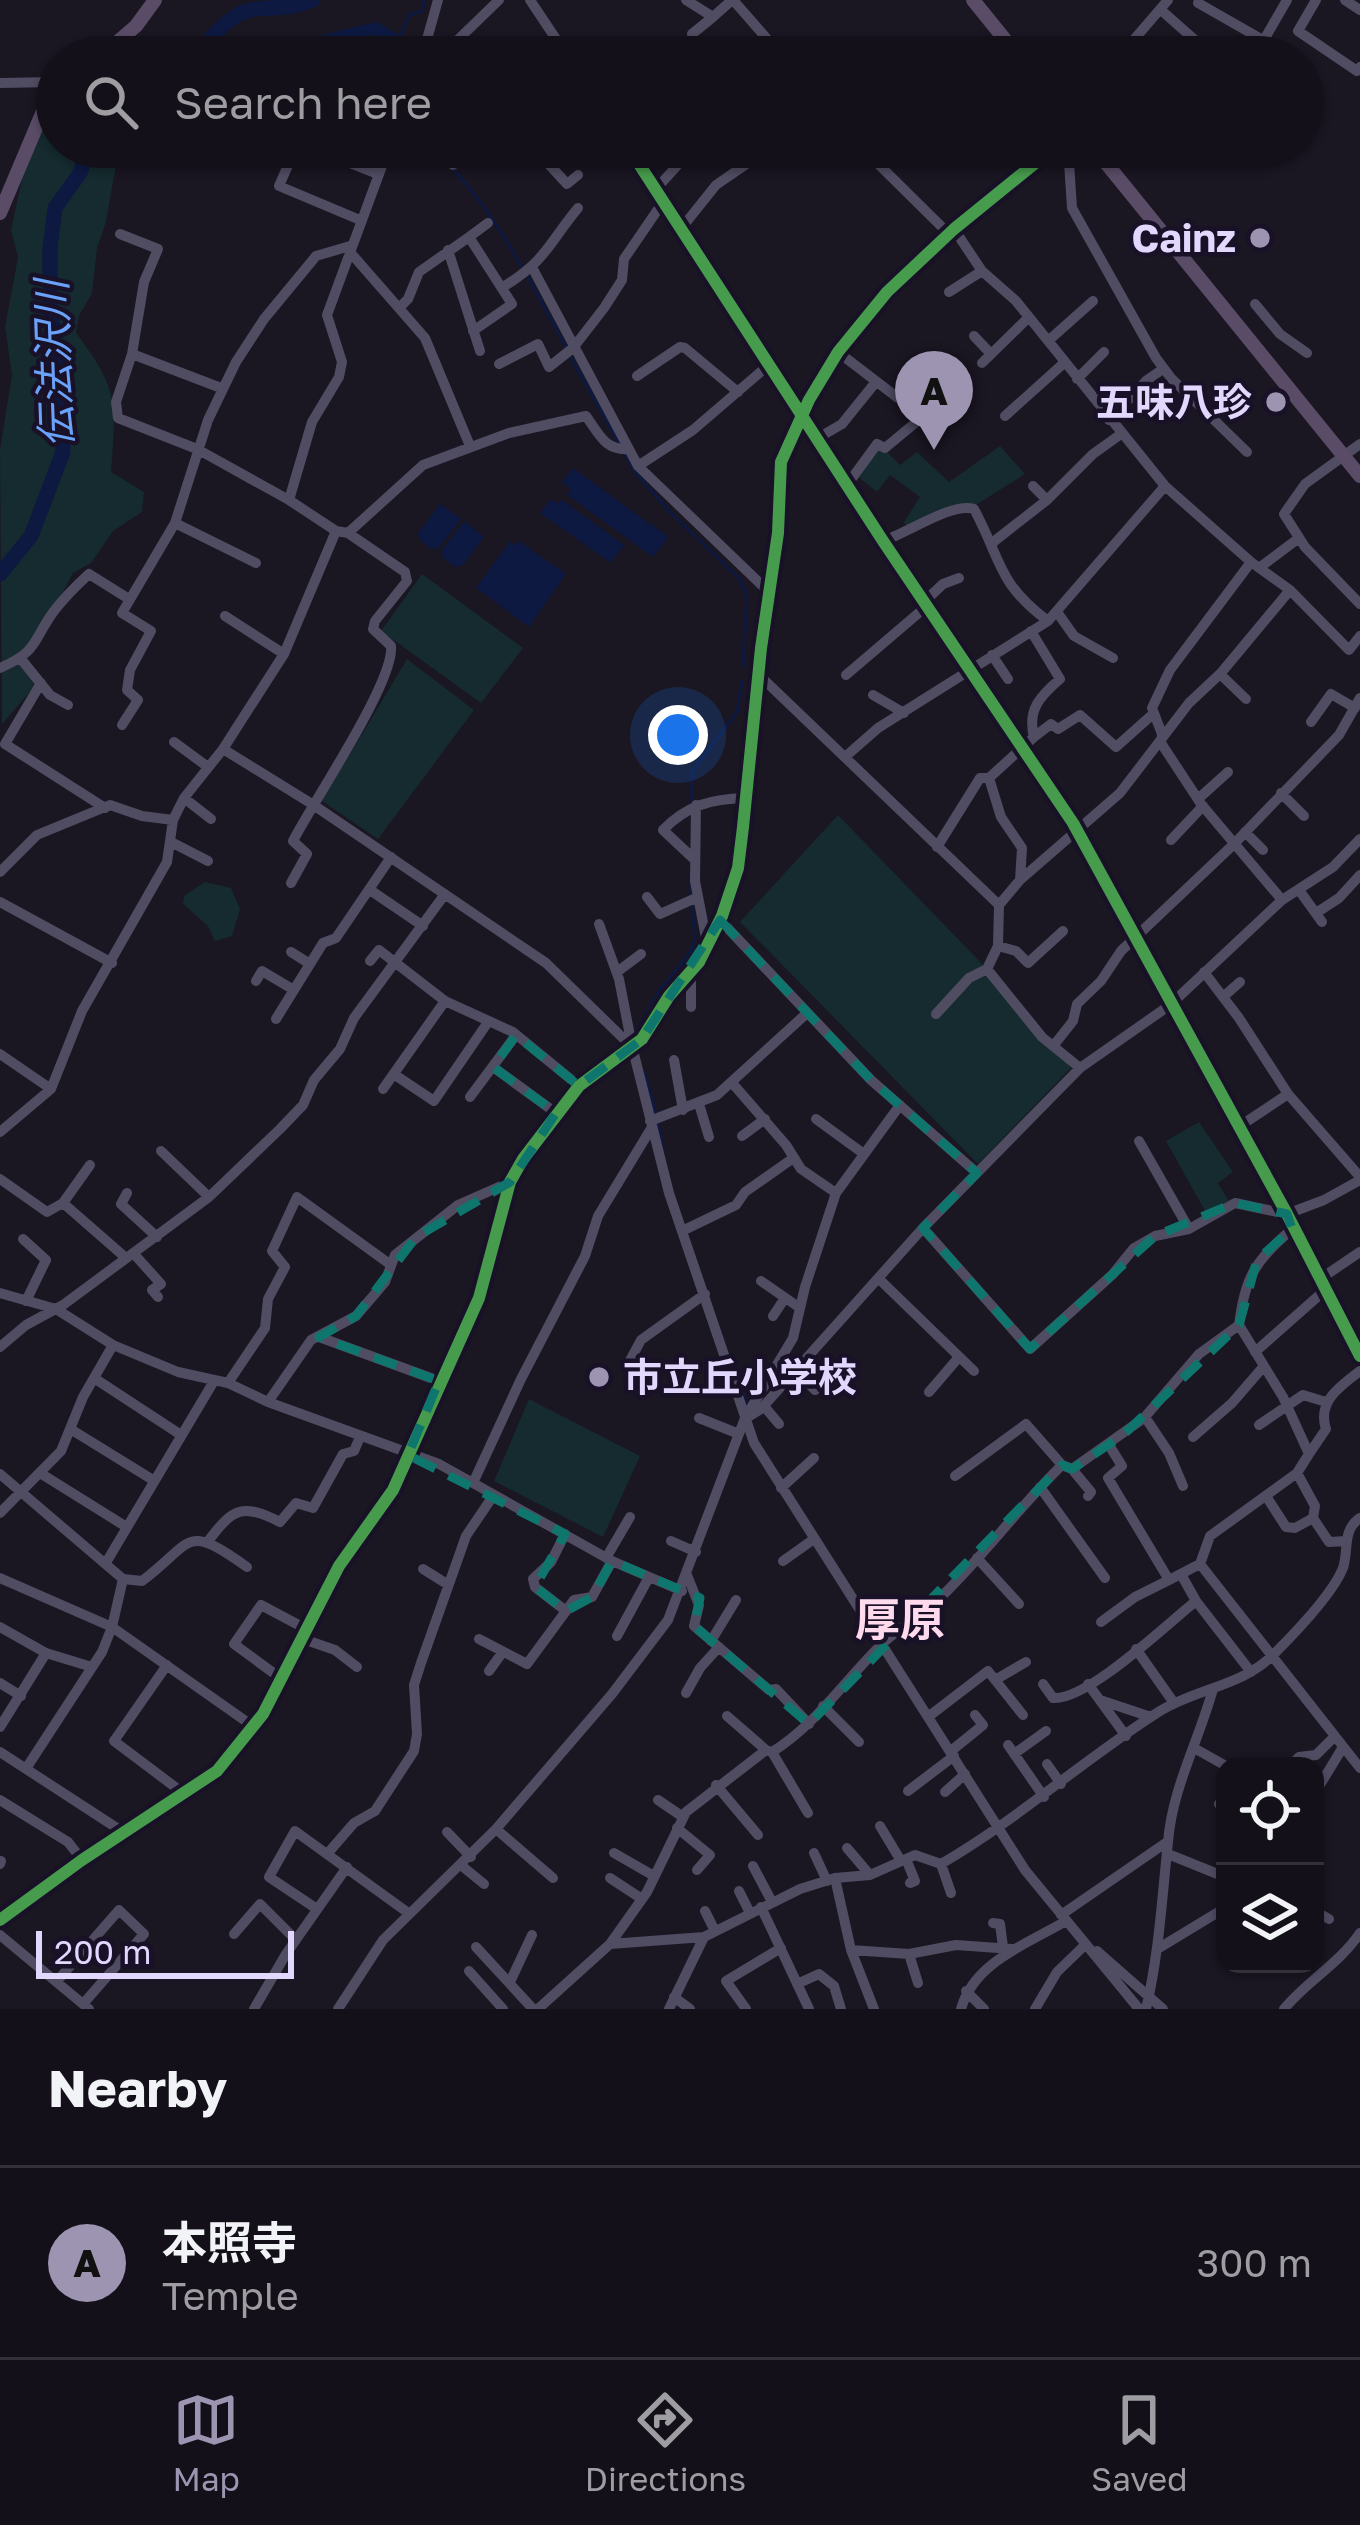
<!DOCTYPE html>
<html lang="en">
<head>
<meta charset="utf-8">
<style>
	body { margin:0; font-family:"Golos Text","Noto Sans JP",sans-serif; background:#1d1923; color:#f1f3f6 }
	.controls { position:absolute; right:36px; bottom:36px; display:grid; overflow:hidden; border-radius:24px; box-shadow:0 3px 9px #0004 }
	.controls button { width:108px; height:108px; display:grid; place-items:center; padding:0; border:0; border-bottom:3px solid #333039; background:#14101a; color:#f1f3f6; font:60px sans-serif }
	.scale { position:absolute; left:36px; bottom:30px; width:258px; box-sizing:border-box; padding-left:12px; border:6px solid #e2d8fe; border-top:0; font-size:33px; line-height:42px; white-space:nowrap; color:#e2d8fe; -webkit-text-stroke:9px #181127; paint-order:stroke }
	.you { position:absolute; left:678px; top:735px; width:42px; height:42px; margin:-30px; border:9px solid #fff; border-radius:50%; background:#1a73e8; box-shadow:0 0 0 18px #1a73e833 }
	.badge { display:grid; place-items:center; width:78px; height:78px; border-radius:50%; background:#9c94b1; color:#111; font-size:39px; font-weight:700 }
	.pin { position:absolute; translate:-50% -99px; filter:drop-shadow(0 3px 6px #0008) }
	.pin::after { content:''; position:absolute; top:63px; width:42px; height:36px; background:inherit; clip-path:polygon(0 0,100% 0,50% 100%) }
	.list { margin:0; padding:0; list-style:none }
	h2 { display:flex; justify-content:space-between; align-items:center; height:156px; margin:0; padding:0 48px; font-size:51px }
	h2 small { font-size:39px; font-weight:400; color:#9d9da2 }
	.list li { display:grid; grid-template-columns:78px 1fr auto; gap:36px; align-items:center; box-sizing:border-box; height:192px; padding:0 48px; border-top:3px solid #333039 }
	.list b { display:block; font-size:45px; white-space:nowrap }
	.list p { margin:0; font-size:39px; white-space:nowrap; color:#9d9da2 }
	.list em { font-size:39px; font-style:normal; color:#9d9da2 }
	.icon { flex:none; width:66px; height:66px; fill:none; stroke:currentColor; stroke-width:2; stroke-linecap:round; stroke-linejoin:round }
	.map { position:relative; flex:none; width:1360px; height:2009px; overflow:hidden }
	.search { position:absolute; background:#14101a; box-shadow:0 3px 9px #0004; left:36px; right:36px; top:36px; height:132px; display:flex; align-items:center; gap:30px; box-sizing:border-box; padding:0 42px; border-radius:66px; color:#9d9da2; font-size:45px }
	.sheet { height:348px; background:#14101a }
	nav { display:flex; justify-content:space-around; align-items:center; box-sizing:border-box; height:168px; border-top:3px solid #333039; background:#14101a; font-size:33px; color:#9d9da2 }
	nav a { display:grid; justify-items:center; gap:6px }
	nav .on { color:#9c94b1 }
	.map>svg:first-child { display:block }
	.green { fill:#152b2f }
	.water { fill:#0d1941 }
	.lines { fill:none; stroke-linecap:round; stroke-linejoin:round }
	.stream { stroke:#0d1941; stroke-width:3 }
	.river { stroke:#0d1941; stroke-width:15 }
	.minor { stroke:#504c62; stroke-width:10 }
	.major { stroke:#5a4c67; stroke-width:14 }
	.cycleway-casing { stroke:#181127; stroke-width:20 }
	.cycleway { stroke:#469c4c; stroke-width:12 }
	.marked { fill:none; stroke:#0f766e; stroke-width:9; stroke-dasharray:24 15; stroke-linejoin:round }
	.poi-dot { fill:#9c94b1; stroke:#181127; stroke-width:4.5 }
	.labels { text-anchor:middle; stroke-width:9; stroke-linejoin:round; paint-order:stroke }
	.poi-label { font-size:39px; font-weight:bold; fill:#e2d8fe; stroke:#181127; text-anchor:end }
	.water-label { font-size:42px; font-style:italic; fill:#6aa2fa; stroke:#181127 }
	.quarter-label { font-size:45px; font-weight:bold; fill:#fedaec; stroke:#181127 }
</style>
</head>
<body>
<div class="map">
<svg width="1360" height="2009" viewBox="0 0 1360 2009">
	<rect width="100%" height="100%" fill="#1a1622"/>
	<path class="green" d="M57,102V147H119L106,222L97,248L92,293L79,316L76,333C119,389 116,403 111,472L144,492L142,512L113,531L91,563L73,573L38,640L21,659L35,686L2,724L0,450L12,375L5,327L18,257L11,230L30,142Z
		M881,446L900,465L917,452L949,482L1000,446L1025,474L976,505L909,531L904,522L920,497L890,475L877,492L857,476Z
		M422,574L523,648L481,703L381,631Z
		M407,659L474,710L378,839L322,801Z
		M838,815L987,969L1071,1068L978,1164L740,922Z
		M205,882L231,888L240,909L232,936L215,941L208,926L183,904L184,896Z
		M1199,1122L1233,1172L1218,1183L1230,1203L1209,1218L1166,1141Z
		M529,1399L640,1456L603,1537L494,1481Z"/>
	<path class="water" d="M376,22L415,43L413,57H389L391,44L370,34L356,57H234L241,48L275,40L297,41Z
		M573,468L647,522L642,530L649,522L668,537L653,557L567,495L571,489L562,482Z
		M551,499L558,504L561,499L624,545L611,563L540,513Z
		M440,504L461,519L439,548L431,549L420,540L418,533Z
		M464,521L484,537L463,565L455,567L443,558L442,550Z
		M510,541L515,545L519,541L566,574L529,627L476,588Z"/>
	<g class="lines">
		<path class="stream" d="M399,39L409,15L422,11L424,0
			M454,170C503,225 532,285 567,349
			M571,358L619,443
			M624,452L635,472L670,512L739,578L747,595L743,666
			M692,806V772L737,712L742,681
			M690,876L691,896
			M635,1034L659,991L691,951L695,937L692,906
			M644,1072L656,1114
			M658,1124L663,1150
			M739,1381L747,1406"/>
		<path class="river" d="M197,57C210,38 232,11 256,9C278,7 293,9 313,0
			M0,574L31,536L63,452L59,368L50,305V248L55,208L80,173L89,147"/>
		<path class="minor" d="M530,0L568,57
			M686,0L713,17L732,0
			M733,0L783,57
			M1316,0L1298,31L1357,71L1360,67
			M1345,0L1360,10
			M1198,3L1263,40
			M1161,10L1214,57
			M692,34L713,17
			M621,43L633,57
			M733,56L735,57
			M422,57L438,0
			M440,57L499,0
			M1119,57L1168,0
			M1254,57L1287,0
			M0,83L57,82
			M296,147L279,186L360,220
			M310,147L378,174
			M438,147L453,165
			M533,147L567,184L578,175
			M628,147L883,541L1073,823L1287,1214L1360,1356
			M861,147L949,234
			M1068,147L1072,208L1156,358L1171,378L1247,452
			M656,189L694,147
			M954,229L982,271L1016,301L1165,486L1251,562L1290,590L1349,650L1360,636
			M680,230L716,185L771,147
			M120,234L158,249L144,282L132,354L221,388
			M469,237L488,223
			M448,250L480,351
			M349,251L425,338L470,446
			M533,269L638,466L770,593
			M503,287C547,260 548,244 578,208
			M949,292L982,271
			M1255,304L1280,334L1307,353
			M399,308L408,299L419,272L469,237L512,304L473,331
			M974,336L991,354
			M1048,341L1093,301
			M838,352L898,398L911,397L926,414L885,448L877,444L847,485
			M132,354L116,402L118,418L197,449L289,500L336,531L348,533L423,465L509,433L586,416C599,434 605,451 629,449
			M982,363L1029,317
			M499,364L538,344L549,367L573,348L604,308L622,280L624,259L663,202
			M637,376L680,347L685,348L738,392
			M1077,379L1104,352
			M1005,416L1064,363
			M1109,420L1147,380L1163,369
			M818,438L842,424L875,383
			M1360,444L1305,484L1284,514L1305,547L1360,604
			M638,466L693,430L771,363
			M289,500L312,422L339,377L342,362L327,315L389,147
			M1047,500L1093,454L1121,434
			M175,523L256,563
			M883,541C908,533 952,502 974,509C1002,561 997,583 1048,621
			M992,543L1047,500L1033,486
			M1251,562L1170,670L1152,708L1162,734L1161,743L1201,804L1282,900
			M1259,568L1299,538
			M925,601L943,584L959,578
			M1057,612L1074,636L1113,658
			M225,616L284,654
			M992,655L1008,679
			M21,659L50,695L68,705
			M0,668C39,651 32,641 54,611C64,598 77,585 89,574L129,599
			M758,674L999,905L998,946L987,969L1042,1037L1080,1068
			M1220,674L1246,699
			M846,675L928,605
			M41,683L5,744L105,808
			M873,695L904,713
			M1311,722L1331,694L1355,708
			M122,725L138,700L127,690L130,670L151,631L122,613L175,523L208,420L236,362L264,319L316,256L350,246
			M1034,737L1051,724L1058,729L1080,715L1116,747L1153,714
			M174,742L208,767
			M223,749L312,804L546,963L629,1044
			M845,757L878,728L1048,621L1165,486
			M989,778L1001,817L1022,848L1020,880
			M1281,793L1304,816
			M184,798L211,819
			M1198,799L1228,772
			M696,805L695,881L707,943
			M1245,832L1263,850
			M1171,840L1203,806
			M173,843L208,861
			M937,847L980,778H989L1034,737C1027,710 1040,696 1060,679L1031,631
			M695,860L663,830C687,805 712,799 745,798
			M0,872L37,835L110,805L142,816L173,820
			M291,883L307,854L293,841C313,802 395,681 391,646L373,629L375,621L407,581L405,572L348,533
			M370,890L423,926
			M1299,890L1322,922
			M647,897L660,914L698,897
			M0,902L112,963
			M999,905L1020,880L1120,793L1189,703L1221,673L1290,590
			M1316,913L1339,898L1360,875
			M720,920L871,1080L977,1173
			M599,924L619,979L632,1046L669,1193L754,1443L1025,1870L1139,2009
			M998,946L1016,951L1028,963L1063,931
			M291,952L310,964
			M370,961L379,950L445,1001L513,1032L579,1086
			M617,972L641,954
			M691,972V1007
			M1204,972L1239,1018L1288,1094
			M256,981L262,971L294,990
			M1223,997L1240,982
			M936,1014L969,978L987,969
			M276,1019L323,943L336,938L391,857
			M1054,1045L1073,1021L1077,1004L1101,981L1121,951L1234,844L1339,735L1360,698
			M0,1054L51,1089
			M674,1060L683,1110
			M493,1067L556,1113
			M395,1075L434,1101L488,1022
			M733,1084L786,1145L801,1169L836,1193
			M383,1089L445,1001
			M470,1097L516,1035
			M699,1104L709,1137
			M816,1119L864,1154
			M650,1121L717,1095L806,1014
			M1237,1128L1288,1094L1360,1177
			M0,1132L51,1089L82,1011L167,862L173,820L184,798L223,749L284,654L336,531
			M742,1136L765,1119
			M1139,1141L1189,1229
			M161,1151L209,1197
			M0,1179L47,1212L63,1203L126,1258
			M127,1193L121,1204L157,1237
			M63,1203L90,1165
			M923,1228L1030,1349L1113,1274L1134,1248L1155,1236L1189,1229L1235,1203L1287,1214L1324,1200L1360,1180
			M682,1231L736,1205L745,1192L792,1159
			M23,1239L46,1260L26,1301
			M134,1254L161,1284L152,1290L158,1297
			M879,1279L974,1371
			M1320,1279L1360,1252
			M761,1281L800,1308
			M0,1293L56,1309L113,1345L178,1372L228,1383L268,1402L439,1464L612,1561L682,1591
			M773,1316L785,1298
			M319,1337L439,1381
			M0,1347L26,1325L63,1305L209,1197L280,1129L303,1105L314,1080L340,1049L354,1018L445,894
			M1255,1352L1324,1291
			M627,1366L641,1340L705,1294
			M796,1370L815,1390
			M94,1378L181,1435
			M228,1383L265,1328L268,1299L285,1267L272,1251L297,1197L391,1265
			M929,1392L959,1357
			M268,1402L311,1340L356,1316L385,1282L395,1255L458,1205L510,1182
			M764,1406L779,1424
			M748,1417L761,1409L923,1228L1080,1068L1170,1005L1282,900L1333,867L1360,839
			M1145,1417L1169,1453L1183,1486
			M699,1418L739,1434
			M1259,1425L1303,1395L1326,1402
			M72,1430L153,1480
			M1193,1437L1232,1403L1264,1366
			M1109,1445L1122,1466L1108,1478L1169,1580L1200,1564L1210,1536L1297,1473L1309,1454L1283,1397L1239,1325
			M1309,1454L1326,1429C1317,1402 1339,1387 1360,1371
			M1072,1469L1091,1492L1088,1496
			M40,1473L125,1526
			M0,1474L123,1579L112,1627L102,1652L27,1767
			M955,1476L1026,1424L1062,1465
			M473,1483L521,1379L585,1256L598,1216L652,1127
			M1040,1487L1105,1578
			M781,1488L814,1458
			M1266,1496L1286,1527L1295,1528L1313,1518L1315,1506L1297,1473
			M0,1513L61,1451L83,1397L113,1345
			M1313,1518L1329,1542L1347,1541
			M209,1540C233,1508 243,1503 280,1522L296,1503L313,1508L343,1454L354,1451L360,1437
			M671,1541L696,1552
			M606,1558L630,1517
			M977,1558L1019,1604
			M107,1561L214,1381
			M783,1561L814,1539
			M1200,1564L1360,1768
			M423,1569L447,1584
			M687,1575L699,1605L694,1626L769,1690L776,1689L809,1724
			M0,1578L112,1627L254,1727
			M123,1579L142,1581C195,1541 183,1522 247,1567
			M1196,1601L1251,1672
			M566,1611L574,1600L592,1597L612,1561
			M1101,1622L1135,1597L1169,1580
			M0,1627L46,1653L92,1667
			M617,1636L648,1579
			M303,1639L335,1650L357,1667
			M479,1639L527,1664L566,1611L535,1587L533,1579L551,1562L565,1534
			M711,1641L736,1600
			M1136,1649L1174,1703
			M167,1665L114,1741L183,1793
			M489,1671L502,1653
			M283,1680L234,1644L261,1605L308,1630
			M995,1680L1026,1662
			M0,1683L21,1696
			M1043,1684L1053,1698C1087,1701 1167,1624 1196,1601L1182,1576
			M1088,1684L1126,1736
			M686,1693L700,1668L719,1647
			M1100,1700L1151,1717
			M823,1706L859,1742
			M727,1716L766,1750
			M928,1717L988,1671L1023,1715
			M0,1727L46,1653
			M1008,1745L1044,1797
			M1194,1748L1226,1766
			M951,1751L983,1725L975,1715
			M0,1752L123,1832
			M772,1752L808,1813
			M1014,1754L1046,1731
			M1047,1764L1061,1784
			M1290,1766L1299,1757L1316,1755L1335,1736
			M716,1785L758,1835
			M908,1791L954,1756
			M945,1792L965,1774
			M1315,1793L1343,1747
			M0,1800L68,1842L82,1860
			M658,1800L683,1817
			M1219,1804L1225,1796
			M880,1826L901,1861
			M677,1828L710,1855L697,1870
			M496,1829L553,1878
			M447,1832L471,1857
			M847,1848L870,1875
			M328,1853L354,1823L375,1811L414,1751L417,1734L414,1685L421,1663L466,1536L493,1496
			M614,1853L654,1876
			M814,1853L827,1881
			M1168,1854L1225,1877
			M906,1859L915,1881L910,1883
			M0,1864L1,1861
			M941,1864L951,1893
			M462,1866L484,1884
			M753,1866L772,1902
			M610,1878L642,1899
			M835,1878L851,1950L874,2009
			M739,1891L750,1913
			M761,1907L809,2009
			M317,1909L269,1877L295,1831L407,1912
			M705,1911L715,1931
			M1315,1911L1329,1919
			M1061,1915L1167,1842
			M0,1920L82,1860L217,1771L263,1714L339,1566L393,1490L479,1298L510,1182L523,1159L579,1086L642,1039L669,996L699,962L722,916L738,868L743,827L761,648L778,533L781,462L809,400L838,352L887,292L954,229L1055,147
			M993,1923L1000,1924L1003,1947
			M234,1934L260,1904L296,1940
			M0,1935L89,2009
			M610,1944L704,1937L800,1889L835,1878L870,1875L915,1855L941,1864C1020,1818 1084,1759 1160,1711C1197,1688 1243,1686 1274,1654C1294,1634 1333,1593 1343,1568C1349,1549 1342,1530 1360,1518
			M476,1947L533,2009
			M1159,1948L1225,1908
			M851,1950L909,1954L956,1945L1012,1949
			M1097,1951L1163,2009
			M909,1954L918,1983
			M469,1971L503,2009
			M58,1980L119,1910L144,1934L83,2004
			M511,1980L532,1935
			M797,1984L819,1974L834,1986L841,2009
			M966,1991L984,2009
			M674,1997L690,2009
			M254,2009L286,1954L347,1867
			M338,2009L383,1940L496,1829L612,1694L668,1620L745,1418L793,1338L805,1287L836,1193L900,1105
			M538,2009L610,1944L647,1892L686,1812L766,1750L772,1752C814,1726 843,1683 878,1648C897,1628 923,1615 943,1595C985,1554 1020,1506 1062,1465L1072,1469L1144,1418L1199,1354L1239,1325C1245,1275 1256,1261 1292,1229
			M669,2009L704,1937
			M746,2009L726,1981L781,1948
			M961,2009C974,1962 1027,1944 1066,1921
			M1035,2009L1057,1972L1085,1945
			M1146,2009C1159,1954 1162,1898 1168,1842C1172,1789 1199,1740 1213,1689
			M1284,2009C1307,1981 1339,1964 1360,1933"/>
		<path class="major" d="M973,0L1019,57
			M100,57L136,26L155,0
			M1093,147L1360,476
			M0,213L44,109L57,93"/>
		<g class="cycleway-casing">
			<path id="cycleway" d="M628,147L883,541L1073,823L1287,1214L1360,1356
				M0,1920L82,1860L217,1771L263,1714L339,1566L393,1490L479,1298L510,1182L523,1159L579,1086L642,1039L669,996L699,962L722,916L738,868L743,827L761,648L778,533L781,462L809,400L838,352L887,292L954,229L1055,147"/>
		</g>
		<use href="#cycleway" class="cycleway"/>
	</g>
	<path class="marked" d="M720,920L871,1080L977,1173L923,1228L1030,1349L1155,1236L1235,1203L1287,1214L1292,1229L1257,1260L1239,1325L1123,1435L1072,1469L1062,1465L809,1724L694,1626L700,1598L612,1561L592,1597L566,1611L535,1587L565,1534L408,1455L439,1381L319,1337L356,1316L416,1237L510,1182L556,1113L493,1067L516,1035L579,1086L642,1039Z"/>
	<g class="poi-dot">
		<circle cx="1260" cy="238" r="12"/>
		<circle cx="1276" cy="402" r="12"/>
		<circle cx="599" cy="1377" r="12"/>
	</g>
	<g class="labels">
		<g class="poi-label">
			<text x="1236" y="252">Cainz</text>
			<text x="1252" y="416">五味八珍</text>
			<text x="623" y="1391" text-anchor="start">市立丘小学校</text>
		</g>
		<g class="water-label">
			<text transform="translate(54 364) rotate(-92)" y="15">伝法沢川</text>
		</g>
		<g class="quarter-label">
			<text x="900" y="1636">厚原</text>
		</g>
	</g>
</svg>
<div class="controls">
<button><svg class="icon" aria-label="locate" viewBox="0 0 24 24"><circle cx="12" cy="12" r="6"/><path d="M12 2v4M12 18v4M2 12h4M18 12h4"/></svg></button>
<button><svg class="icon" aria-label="layers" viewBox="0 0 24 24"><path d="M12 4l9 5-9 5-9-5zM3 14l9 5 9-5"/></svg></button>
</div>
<div class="scale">200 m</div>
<div class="you"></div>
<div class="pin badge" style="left:934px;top:450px">A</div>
<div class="search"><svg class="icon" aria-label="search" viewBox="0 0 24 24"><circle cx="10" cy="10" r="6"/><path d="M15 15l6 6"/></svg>Search here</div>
</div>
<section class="sheet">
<h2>Nearby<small></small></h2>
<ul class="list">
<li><span class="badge">A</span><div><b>本照寺</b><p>Temple</p></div><em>300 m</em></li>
</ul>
</section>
<nav>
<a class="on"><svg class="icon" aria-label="map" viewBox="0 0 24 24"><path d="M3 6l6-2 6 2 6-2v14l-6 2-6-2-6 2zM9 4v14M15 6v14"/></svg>Map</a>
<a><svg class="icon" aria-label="directions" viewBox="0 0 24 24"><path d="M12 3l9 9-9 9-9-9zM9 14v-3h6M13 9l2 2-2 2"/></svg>Directions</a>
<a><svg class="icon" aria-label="saved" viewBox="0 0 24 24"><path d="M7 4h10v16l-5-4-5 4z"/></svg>Saved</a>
</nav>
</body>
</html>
